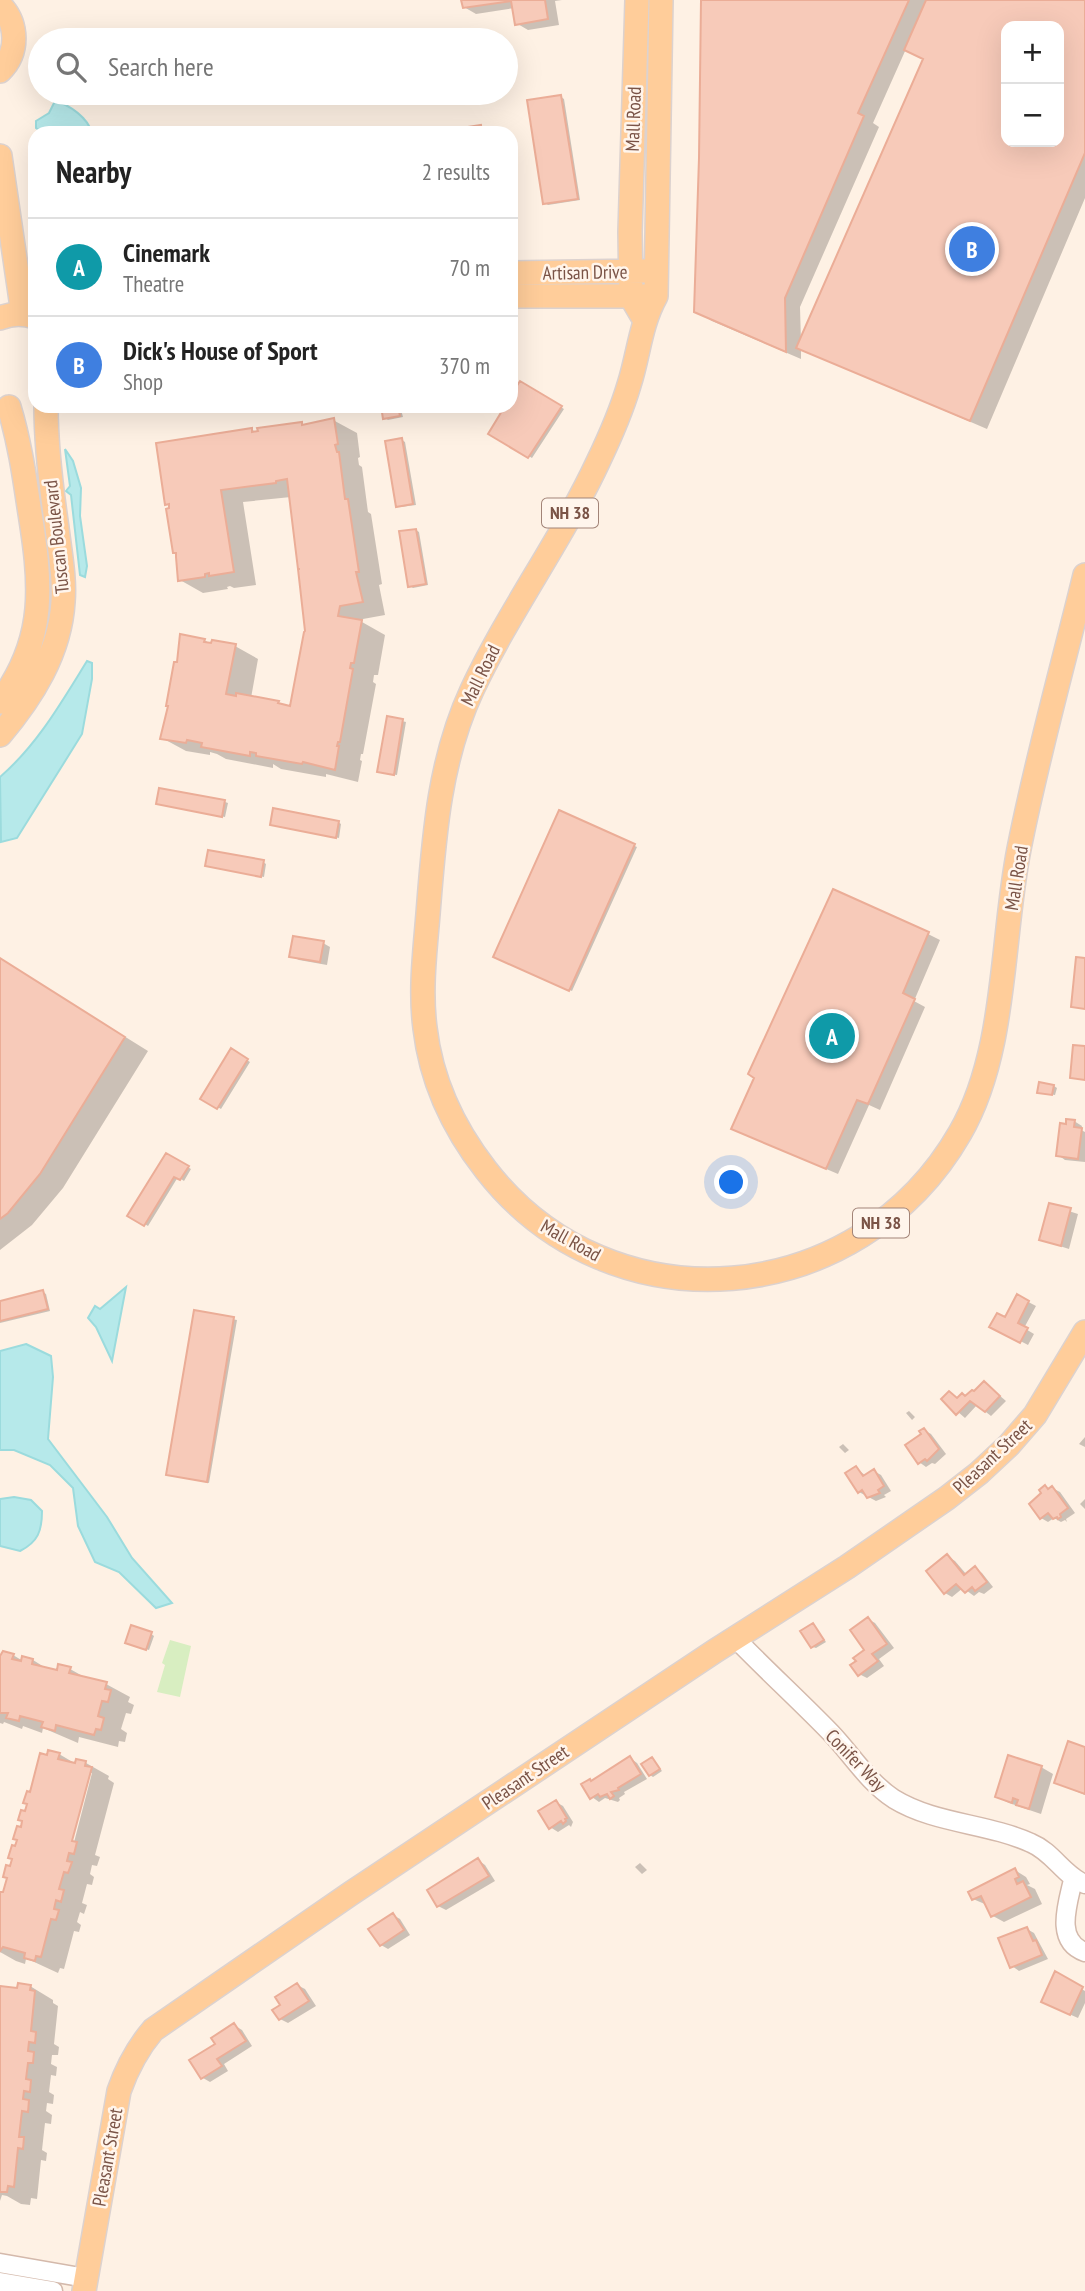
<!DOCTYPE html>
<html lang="en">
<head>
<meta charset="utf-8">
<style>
	body { margin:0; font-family:"PT Sans Narrow",sans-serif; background:#f6f6f6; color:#222 }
	.controls { position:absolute; right:21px; top:21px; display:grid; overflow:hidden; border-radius:14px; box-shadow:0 7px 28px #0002 }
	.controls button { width:63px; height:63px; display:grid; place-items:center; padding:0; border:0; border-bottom:2px solid #e0e0e0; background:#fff; color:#222; font:35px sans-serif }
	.you { position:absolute; left:732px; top:1183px; width:24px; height:24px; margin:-18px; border:5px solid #fff; border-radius:50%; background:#1a73e8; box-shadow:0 0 0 10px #1a73e833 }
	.badge { display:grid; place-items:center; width:46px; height:46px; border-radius:50%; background:#ea580c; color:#fff; font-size:23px; font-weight:700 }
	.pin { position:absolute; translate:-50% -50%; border:4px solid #fff; box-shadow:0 2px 7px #0006 }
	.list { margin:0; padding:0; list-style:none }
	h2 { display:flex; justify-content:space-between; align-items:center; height:91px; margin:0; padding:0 28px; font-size:30px }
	h2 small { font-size:23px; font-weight:400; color:#767676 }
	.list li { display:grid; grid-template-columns:46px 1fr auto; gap:21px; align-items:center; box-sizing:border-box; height:98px; padding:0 28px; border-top:2px solid #e0e0e0 }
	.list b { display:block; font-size:26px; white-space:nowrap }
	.list p { margin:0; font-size:23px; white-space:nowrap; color:#767676 }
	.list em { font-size:23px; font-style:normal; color:#767676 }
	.icon { flex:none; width:38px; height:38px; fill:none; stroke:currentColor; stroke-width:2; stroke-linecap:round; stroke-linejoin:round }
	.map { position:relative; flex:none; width:1085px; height:2291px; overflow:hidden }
	.search { position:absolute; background:#fff; box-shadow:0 7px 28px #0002; left:28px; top:28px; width:490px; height:77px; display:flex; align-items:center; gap:18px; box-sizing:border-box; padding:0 24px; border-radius:38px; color:#767676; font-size:26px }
	.panel { position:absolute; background:#fff; box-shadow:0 7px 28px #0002; left:28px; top:126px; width:490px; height:287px; border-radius:21px }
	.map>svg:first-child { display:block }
	.green { fill:#d8eec1 }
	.water { fill:#b6e9ea; stroke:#9bdbdd; stroke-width:2 }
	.shadow { fill:#0003; fill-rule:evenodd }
	.building { fill:#f7cab9; stroke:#ebad97; stroke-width:2; fill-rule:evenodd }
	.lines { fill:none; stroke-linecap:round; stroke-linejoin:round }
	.minor-casing { stroke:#d4b9ab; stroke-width:21 }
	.major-casing { stroke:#dcd2cf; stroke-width:26 }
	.minor { stroke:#fff; stroke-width:18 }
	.major { stroke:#ffcd9a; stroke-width:23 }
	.labels { text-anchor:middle; stroke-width:5; stroke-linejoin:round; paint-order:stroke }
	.shield { fill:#fff5ec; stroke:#a28478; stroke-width:2 }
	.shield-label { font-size:18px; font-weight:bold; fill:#7a5346 }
	.street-label { font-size:19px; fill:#7a5346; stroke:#fff5ec }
</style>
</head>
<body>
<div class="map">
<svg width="1085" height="2291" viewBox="0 0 1085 2291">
	<rect width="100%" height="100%" fill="#fef1e4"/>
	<path class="green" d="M170,1640L191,1646L180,1697L157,1692L165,1665L162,1663Z"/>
	<path class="water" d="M55,101C70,105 88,118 92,133H43L36,128V121L49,113Z
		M65,449L73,461L81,488L80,516L87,566L85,577L80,575L71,495L66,491L70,486Z
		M87,661L92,663V679L82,734L17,838L1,842L0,777C37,745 61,703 87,661Z
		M126,1287L112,1361L96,1327L88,1318L95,1306L100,1309Z
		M26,1344L51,1356L53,1377L48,1439L107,1517L132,1558L172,1603L156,1608L119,1572L95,1562L78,1526L73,1488L50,1465L14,1450H0V1351Z
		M14,1497L31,1500L42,1511C42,1531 38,1542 20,1551L0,1546V1499Z"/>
	<path class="shadow" d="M463,0H562L555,1L559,25L528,30L516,23L514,8L476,14L464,7Z
		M703,0H1085V198L987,429L801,349V359L712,321L696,311ZM1006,26H1059V142H1006ZM906,49L925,60L801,342L800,307L879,127L873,123Z
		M561,97L564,99L580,200L548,205L545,203Z
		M520,383L564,409L532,458L491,434L507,406H511V399Z
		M382,406H400L403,417L388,420L385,418Z
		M333,420L357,433L360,457L358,458L359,465L362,467L368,512L371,514L382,584L379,585L385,615L363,619L362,622L385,635L378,675H374L373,682L376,684L363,754H361L360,760L362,761L358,782L326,774V777L281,769L273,764V768L226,759L217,754L210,752V755L186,751L162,738L204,640L213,645L235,646L258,659L251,698L291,708L307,633L291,497L243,502L256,585L234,588L230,586L227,587L228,589L203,593L180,580L171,506L167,504L251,429L257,433L301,423L305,426Z
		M402,440L405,442L416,505L401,507L398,506Z
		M416,530L419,532L428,585L413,588L410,586Z
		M388,718L406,722L397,775L382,773Z
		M161,790L225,802L228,803L225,817L161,805L158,803Z
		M560,813L637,847L572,991L495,957Z
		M338,822L341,824L339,838L272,824Z
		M263,862L266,864L264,877L207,865Z
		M928,934L940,940L914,1001L925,1007L880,1110L869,1105L838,1174L733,1129Z
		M323,943L330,947L327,965L299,960L291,956Z
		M0,959L148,1051L63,1188L32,1225L0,1250Z
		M232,1051L250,1062L221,1109L202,1098Z
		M1054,1086L1057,1088L1055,1095L1042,1093Z
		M1074,1121L1082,1126L1081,1130L1085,1132V1162L1065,1160L1058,1155L1067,1126Z
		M167,1155L191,1169L184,1181L178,1177L148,1226L130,1215Z
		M1050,1205L1078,1214L1069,1249L1041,1240Z
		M43,1292L46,1294L50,1311L0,1323V1303Z
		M1017,1296L1036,1306L1024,1328L1034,1334L1028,1345L992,1326L1005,1319Z
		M195,1312L237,1320L209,1483L168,1474Z
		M985,1383L1006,1401L991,1416L977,1405L965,1418L943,1399L966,1397Z
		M909,1411L915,1417L912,1420L906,1413Z
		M924,1430L931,1434L946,1454L935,1464L932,1463L926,1467L919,1462Z
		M1085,1437V1447L1079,1444Z
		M843,1444L849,1450L845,1453L839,1447Z
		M856,1468L866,1476L874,1471L881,1475L891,1491L884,1495L886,1497L876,1501L859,1492Z
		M1052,1488L1060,1492L1075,1513L1066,1519L1067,1522L1065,1520L1061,1522L1054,1518L1048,1522L1041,1518L1049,1490Z
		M1085,1499V1509L1080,1504Z
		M947,1556L955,1561L967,1575L975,1568L982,1573L993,1587L984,1594L979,1592L974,1596L963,1588L952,1597L945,1593Z
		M868,1619L875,1623L894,1648L879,1659L884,1666L867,1678L859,1674L867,1650Z
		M813,1625L826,1642L816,1648L813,1647Z
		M151,1634L154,1636L149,1650L130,1644Z
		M13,1655L23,1661L33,1660L49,1670L59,1672L70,1669L88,1679L106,1684L130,1697L128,1702L134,1705L131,1714L126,1713L121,1729L127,1733L125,1742L119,1741L118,1747L79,1737L78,1743L43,1728L42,1733L23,1726L22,1729L4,1722L3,1724L0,1723V1657Z
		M1085,1749V1795L1056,1783Z
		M59,1754L76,1764L77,1761L86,1763L109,1776L108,1779L114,1783L95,1855L100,1857L97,1866L92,1865L90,1874L94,1877L92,1885L87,1884L82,1903L87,1905L84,1914L80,1912L77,1922L81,1925L79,1932L74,1931L64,1969L60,1968L58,1973L32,1961L26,1959L25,1964L16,1961L0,1952V1893L5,1895L31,1794L48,1757ZM89,1773H92L72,1850L68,1849Z
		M630,1758L637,1763L647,1779L624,1792L625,1794L619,1798L620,1800L618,1802L605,1798L599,1802L592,1797V1782Z
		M652,1759L662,1771L653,1777L650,1775Z
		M1041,1767L1053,1774L1041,1814L1009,1803L997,1797Z
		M556,1802L563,1806L573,1822L571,1827L569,1825L558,1832L550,1827Z
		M478,1860L485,1865L495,1881L446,1910L438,1906Z
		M640,1863L647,1870L642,1874L635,1867Z
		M1015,1870L1026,1877L1030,1884L1027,1885L1035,1889L1042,1904L1004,1922L993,1916L987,1905L973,1899Z
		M393,1915L400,1919L410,1935L388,1949L381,1945Z
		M1027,1929L1034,1933L1048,1959L1019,1971L1012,1966Z
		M1056,1974L1085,1991V2003L1078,2018L1051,2006Z
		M0,1985L8,1989L30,1986L53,2000V2003L58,2006L54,2044L59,2047L58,2055H52L51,2064L57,2067L56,2076L51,2075L49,2092L54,2095L53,2104L47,2103L46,2111L52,2115L51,2124L45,2123L42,2150L47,2153L46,2161L41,2160L37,2199L31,2198L30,2205L21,2204L7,2196L2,2195L0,2201Z
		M297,1985L305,1989L316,2006L288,2023L280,2019L275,2010L283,2005Z
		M234,2025L242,2030L252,2046L224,2064L228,2071L210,2082L203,2078L217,2044Z"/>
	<path class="building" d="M461,0H545L548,19L515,25L511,1L463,8Z
		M701,0H909L858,113L864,116L785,298L786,352L694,312L699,158Z
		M926,0H1085V153L970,421L796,348L923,59L904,50ZM1006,26H1059V142H1006Z
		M561,95L578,199L543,204L527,100Z
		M481,125L482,133H430Z
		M520,381L562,406L528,458L488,434L505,406H511V395Z
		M381,406H398L400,416L383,419Z
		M334,418L338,444L335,445L337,452H339L345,499H348L359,572H356L363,602L340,606L338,616L362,620L354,663H351L350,668L353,669L340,742H338L337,746H339L335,770L303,762L302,764L256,756V753L250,752V756L201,747L202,743L187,740L186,743L160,739L168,706H166L174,662H177L180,634L205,639L204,642L211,643L212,640L236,644L226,694L236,696V693L279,701L278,703L290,706L304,632L305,631L298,569H300H298L287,479L276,481V483L221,490L234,572L209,576V573L205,574V577L178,581L176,557V553H173L166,509L169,508V504L165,505L156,443L252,428V432L258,431L257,428L302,422V425Z
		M402,438L413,504L396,507L385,441Z
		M416,529L426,584L408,587L399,531Z
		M387,716L403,719L394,775L377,772Z
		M159,788L225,800L222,817L156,804Z
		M273,808L339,821L336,838L270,825Z
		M559,810L635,844L569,991L493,957Z
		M208,850L264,860L261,877L205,866Z
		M833,889L929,932L903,993L915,999L868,1104L857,1100L826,1169L731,1129L754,1078L748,1074Z
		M293,936L324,941L320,962L289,957Z
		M1076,957L1085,958V1009L1071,1007Z
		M0,958L125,1037L40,1174L8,1213L0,1219Z
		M1073,1045L1085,1046V1080L1070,1078Z
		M231,1048L248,1059L217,1109L200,1099Z
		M1039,1082L1054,1085L1052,1095L1037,1093Z
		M1066,1119L1075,1120L1074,1127L1082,1128L1078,1159L1056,1156L1060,1123L1066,1124Z
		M166,1153L189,1166L180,1180L174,1177L144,1226L127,1216Z
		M1049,1203L1071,1208L1061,1246L1039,1240Z
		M43,1290L48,1309L0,1321V1301Z
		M1017,1294L1029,1301L1018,1323L1028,1328L1020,1343L989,1327L997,1313L1005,1317Z
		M194,1310L234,1317L207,1482L166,1475Z
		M984,1381L1000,1396L985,1412L970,1401L956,1415L941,1399L949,1391L957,1398L962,1393L965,1396L972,1390L974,1391Z
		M924,1428L939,1449L927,1461L925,1459L918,1464L905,1445L921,1434L919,1431Z
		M856,1466L863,1476L874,1469L884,1486L878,1490L880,1493L867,1498L862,1490L858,1493L845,1473Z
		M1045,1485L1048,1489L1052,1486L1068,1508L1060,1514L1061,1517L1058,1519L1057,1517L1053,1519L1048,1513L1040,1519L1029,1504L1041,1493L1039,1490Z
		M947,1554L964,1575L975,1566L987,1582L975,1591L972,1587L965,1593L956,1584L944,1594L926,1571Z
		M868,1617L887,1644L872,1654L878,1661L858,1676L850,1665L856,1661L853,1658L864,1650L850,1630Z
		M813,1623L824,1640L811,1648L800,1631Z
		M131,1625L152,1632L146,1650L125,1643Z
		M3,1651L14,1654L12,1659L21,1661L22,1656L33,1659L32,1664L57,1670L58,1664L71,1667L69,1673L107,1682L105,1689L111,1690L108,1702L102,1701L98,1716L104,1718L101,1730L96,1729L94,1735L56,1725L55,1731L41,1727L43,1722L20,1716L19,1721L6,1718L8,1713H0V1656Z
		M1068,1741L1085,1747V1794L1054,1783Z
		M48,1750L60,1753L58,1759L75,1763L76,1759L86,1761L85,1766L92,1767L72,1841L77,1842L74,1854L69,1853L67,1861L72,1862L68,1873L64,1872L59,1889L64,1890L61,1902L56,1900L54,1909L59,1910L56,1920L51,1919L41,1957L36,1956L35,1961L24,1958L25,1953L3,1947L0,1951V1892H3L7,1878L3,1877L6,1865L10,1866L12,1859L8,1858L12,1845L15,1846L17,1840L13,1839L17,1826L21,1827L22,1821L18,1820L21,1810L25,1811L27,1804L23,1803L27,1791L30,1792L40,1753L47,1755Z
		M1008,1755L1042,1766L1029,1809L1016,1805L1018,1800L1013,1798L1012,1803L995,1797Z
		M630,1756L641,1774L618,1788L619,1790L611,1792L614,1796L610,1799L607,1794L600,1797L598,1794L590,1799L581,1784L590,1779L591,1781Z
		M652,1757L660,1769L649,1776L641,1764Z
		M556,1800L567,1818L565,1819L566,1821L563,1824L561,1821L549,1829L538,1811Z
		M478,1858L489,1876L437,1907L427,1890Z
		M1015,1868L1019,1877L1015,1879L1017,1884L1023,1881L1031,1897L991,1917L981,1896L972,1900L968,1892Z
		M393,1913L404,1930L380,1946L368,1929Z
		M1027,1927L1033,1941L1036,1940L1042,1955L1010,1968L998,1938Z
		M1055,1971L1083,1987L1070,2015L1041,2002Z
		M18,1983L31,1985L30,1990L35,1991L31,2031L36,2032L35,2043L29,2042L28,2051L34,2052L33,2063H28L26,2079L31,2080L30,2092L24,2091L23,2099L29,2100L28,2112L22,2111L19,2137H24L23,2149L18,2148L14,2187L8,2186L7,2192H0V1986L17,1988Z
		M297,1983L309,2001L279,2020L272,2010L280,2005L275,1997Z
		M234,2023L246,2041L217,2059L222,2066L201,2079L189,2060L215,2044L211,2038Z"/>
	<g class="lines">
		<g class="minor-casing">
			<path id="minor" d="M736,1639C767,1671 800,1701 831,1733C852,1755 868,1782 894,1799C935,1824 987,1823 1031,1843C1053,1852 1064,1876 1085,1884
				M1073,1880C1068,1903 1054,1941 1085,1952
				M0,2263L86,2278
				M0,2282L53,2291"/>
		</g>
		<g class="major-casing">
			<path id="major" d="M637,0L630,232L631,297L644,319
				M661,0L656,296C640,325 639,354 629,385C621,412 610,437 598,462C561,541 509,611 472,690C439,761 434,837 428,914C425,951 420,990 425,1028C431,1080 454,1129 486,1170C612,1332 859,1309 960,1133C1007,1052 1001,940 1019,849C1037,757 1063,666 1085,575
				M0,5C18,23 19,53 0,71
				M0,156L23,314
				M511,273L644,271
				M511,296H644
				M0,318C12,313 23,313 35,317
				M0,702C48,638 41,582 29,507C24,473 19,440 9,407
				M0,735C32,697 60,653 63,602C65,578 60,553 57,528C51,487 46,447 46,406
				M84,2291L119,2091C127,2068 137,2049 153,2030L350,1894L715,1651L847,1567L947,1498L979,1473L1009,1445L1035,1415L1085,1332"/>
		</g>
		<use href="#minor" class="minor"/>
		<use href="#major" class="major"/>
	</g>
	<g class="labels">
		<g class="shield">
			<rect x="542" y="498.5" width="56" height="29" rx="5"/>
			<rect x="853" y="1208.5" width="56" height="29" rx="5"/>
		</g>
		<g class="shield-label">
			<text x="570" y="519">NH 38</text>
			<text x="881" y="1229">NH 38</text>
		</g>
		<g class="street-label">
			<text transform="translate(633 119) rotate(-88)" y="7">Mall Road</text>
			<text transform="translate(585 272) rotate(-1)" y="7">Artisan Drive</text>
			<text transform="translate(56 537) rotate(-96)" y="7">Tuscan Boulevard</text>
			<text transform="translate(480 675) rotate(-64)" y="7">Mall Road</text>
			<text transform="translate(1016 878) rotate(-81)" y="7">Mall Road</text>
			<text transform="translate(571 1240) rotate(29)" y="7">Mall Road</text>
			<text transform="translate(992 1456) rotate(-43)" y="7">Pleasant Street</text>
			<text transform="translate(856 1760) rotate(46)" y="7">Conifer Way</text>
			<text transform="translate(525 1777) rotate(-34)" y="7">Pleasant Street</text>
			<text transform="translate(107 2157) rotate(-80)" y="7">Pleasant Street</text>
		</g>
	</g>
</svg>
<div class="controls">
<button>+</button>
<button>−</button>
</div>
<div class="you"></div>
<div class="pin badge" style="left:832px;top:1036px;background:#0f9aa8">A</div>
<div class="pin badge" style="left:972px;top:249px;background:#3f7fe0">B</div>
<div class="search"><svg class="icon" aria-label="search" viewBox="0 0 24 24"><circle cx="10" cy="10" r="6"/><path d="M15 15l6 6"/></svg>Search here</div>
<section class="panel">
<h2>Nearby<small>2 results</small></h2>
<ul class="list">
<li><span class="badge" style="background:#0f9aa8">A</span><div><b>Cinemark</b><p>Theatre</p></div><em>70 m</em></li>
<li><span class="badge" style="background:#3f7fe0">B</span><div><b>Dick's House of Sport</b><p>Shop</p></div><em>370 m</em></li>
</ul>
</section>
</div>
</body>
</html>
